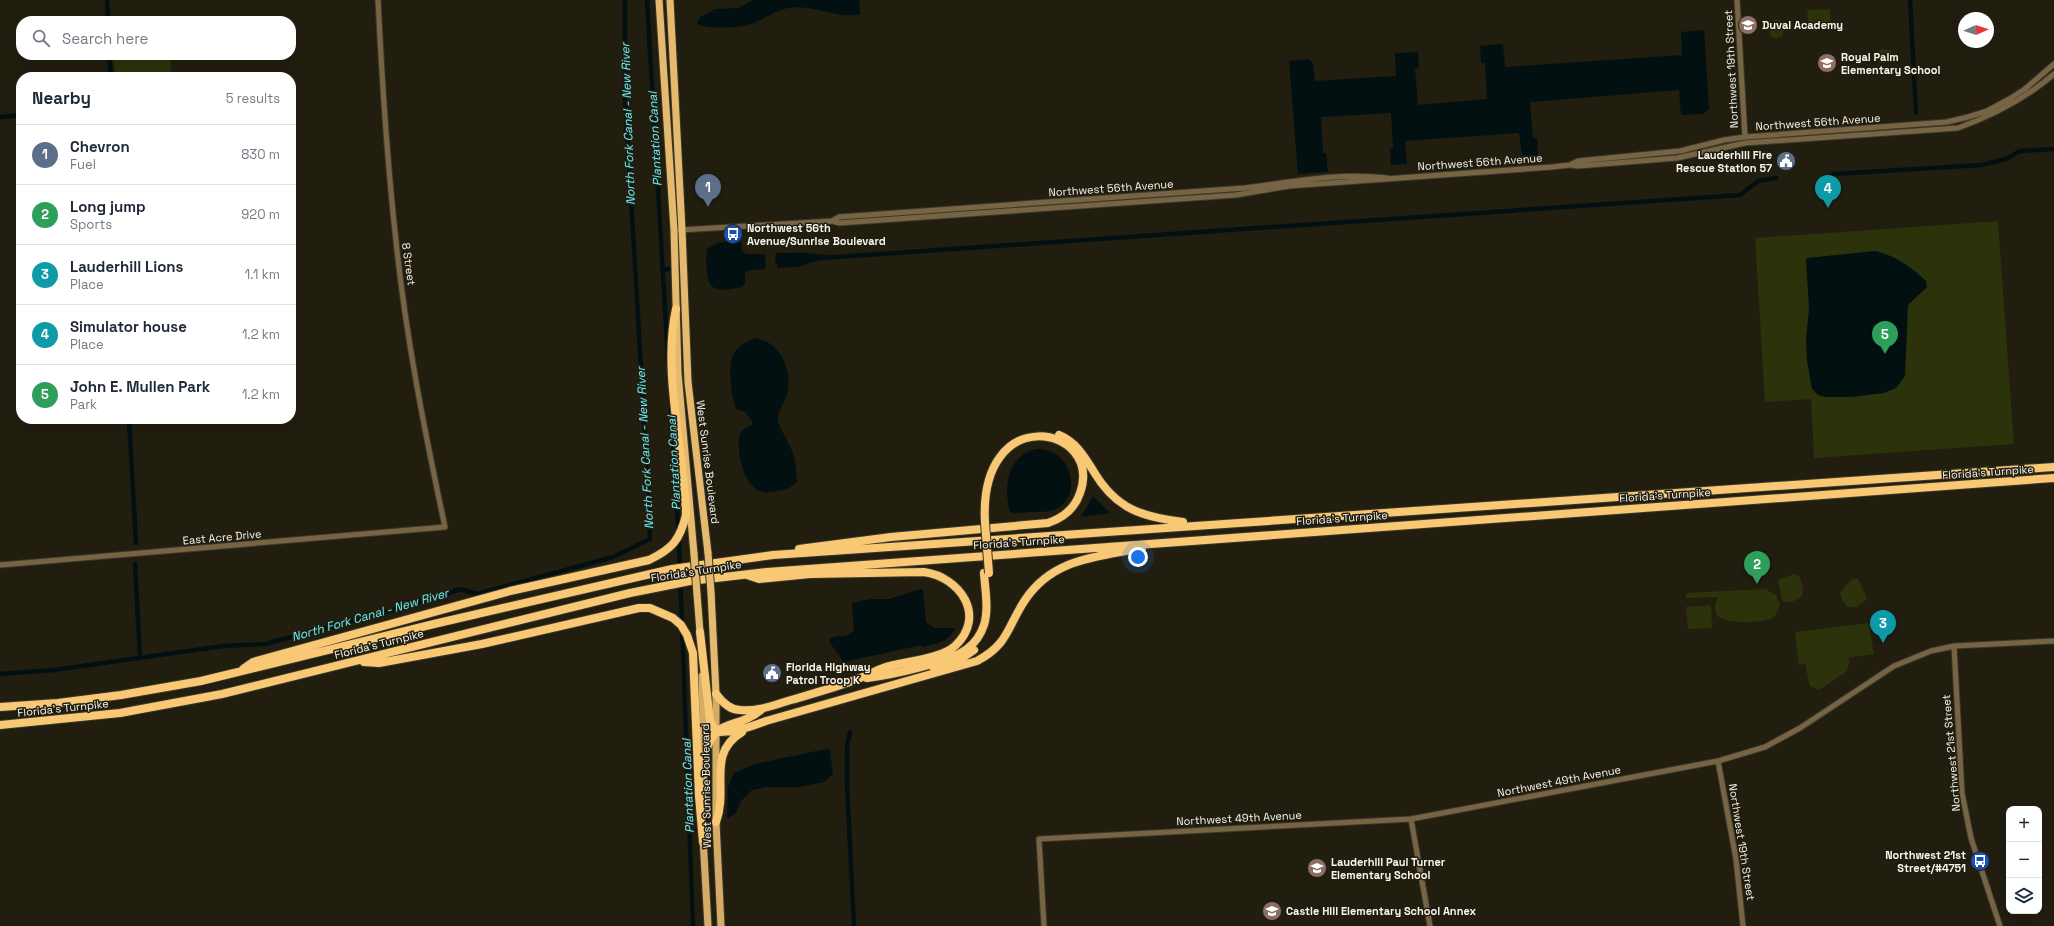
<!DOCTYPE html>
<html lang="en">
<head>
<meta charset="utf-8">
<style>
	body { margin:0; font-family:"Space Grotesk",sans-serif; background:#f2f2f3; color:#1f2937 }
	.controls { position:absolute; right:12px; bottom:12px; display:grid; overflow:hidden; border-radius:8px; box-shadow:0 4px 16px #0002 }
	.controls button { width:36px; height:36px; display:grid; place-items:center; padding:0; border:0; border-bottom:1px solid #e0e1e3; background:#fff; color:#1f2937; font:20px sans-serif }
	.compass { position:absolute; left:1958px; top:12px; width:36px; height:36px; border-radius:50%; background:#fff; box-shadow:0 4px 16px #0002; rotate:87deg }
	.you { position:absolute; left:1138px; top:557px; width:14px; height:14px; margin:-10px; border:3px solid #fff; border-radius:50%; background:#1a73e8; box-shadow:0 0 0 6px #1a73e833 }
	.badge { display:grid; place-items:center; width:26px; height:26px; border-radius:50%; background:#7f5c62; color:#fff; font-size:13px; font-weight:700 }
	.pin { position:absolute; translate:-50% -33px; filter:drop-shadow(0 1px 2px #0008) }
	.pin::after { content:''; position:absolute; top:21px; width:14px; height:12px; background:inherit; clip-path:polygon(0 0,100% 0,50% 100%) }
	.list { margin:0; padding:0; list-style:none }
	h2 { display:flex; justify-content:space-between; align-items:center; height:52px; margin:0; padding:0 16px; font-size:17px }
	h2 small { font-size:13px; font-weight:400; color:#747a83 }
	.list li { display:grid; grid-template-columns:26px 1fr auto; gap:12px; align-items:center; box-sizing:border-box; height:60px; padding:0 16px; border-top:1px solid #e0e1e3 }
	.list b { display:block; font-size:15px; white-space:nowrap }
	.list p { margin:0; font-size:13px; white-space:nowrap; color:#747a83 }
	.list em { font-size:13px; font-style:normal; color:#747a83 }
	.icon { flex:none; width:22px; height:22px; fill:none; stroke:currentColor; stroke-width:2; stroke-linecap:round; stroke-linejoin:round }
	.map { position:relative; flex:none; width:2054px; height:926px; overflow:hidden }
	.search { position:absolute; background:#fff; box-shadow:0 4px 16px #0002; left:16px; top:16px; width:280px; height:44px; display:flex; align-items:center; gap:10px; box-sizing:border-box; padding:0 14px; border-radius:16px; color:#747a83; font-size:15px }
	.panel { position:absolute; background:#fff; box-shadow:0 4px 16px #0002; left:16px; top:72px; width:280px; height:352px; border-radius:16px }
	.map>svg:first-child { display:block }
	.green { fill:#2c330a }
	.water { fill:#021012 }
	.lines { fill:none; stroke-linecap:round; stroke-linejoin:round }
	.canal { stroke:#021012; stroke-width:4.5 }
	.tertiary-casing { stroke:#3b382a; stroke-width:7 }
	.primary-casing { stroke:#3b382a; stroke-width:9 }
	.trunk-casing { stroke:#3b382a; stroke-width:9 }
	.motorway-casing { stroke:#3b382a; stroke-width:10 }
	.tertiary { stroke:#776444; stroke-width:5 }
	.primary { stroke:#d4ac67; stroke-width:7 }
	.trunk { stroke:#e6ba6e; stroke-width:7 }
	.motorway { stroke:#f8c874; stroke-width:8 }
	.trunk-bridge-casing { stroke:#3b382a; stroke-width:9; stroke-linecap:butt }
	.motorway-bridge-casing { stroke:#3b382a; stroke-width:10; stroke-linecap:butt }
	.trunk-bridge { stroke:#e6ba6e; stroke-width:7 }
	.motorway-bridge { stroke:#f8c874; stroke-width:8 }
	.labels { text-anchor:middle; stroke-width:3; stroke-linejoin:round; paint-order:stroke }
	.poi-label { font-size:11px; font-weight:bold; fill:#f7f5ec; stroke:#211e10; text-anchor:start }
	.street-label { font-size:11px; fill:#f7f5ec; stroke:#211e10 }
	.water-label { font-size:12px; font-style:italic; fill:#69effb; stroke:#211e10 }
</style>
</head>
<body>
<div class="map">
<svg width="2054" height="926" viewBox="0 0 2054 926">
	<rect width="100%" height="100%" fill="#211e10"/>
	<path class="green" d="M1830,9L1831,27L1809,29L1807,10Z
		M1775,19L1780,20L1783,23V36L1777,38L1772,37L1770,34L1771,23Z
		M1880,50H1891L1892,62L1879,63L1878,53Z
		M113,55H170L172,77H115Z
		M1998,221L2014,444L1814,458L1811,399L1765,402L1755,238Z
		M1795,574L1800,577C1805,594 1805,601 1785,602L1782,600L1778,581L1782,578Z
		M1858,578L1867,599L1857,607H1848L1842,600L1840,593L1851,580Z
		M1765,589L1776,595L1780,605L1775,616C1767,622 1758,621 1748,622C1731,622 1706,622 1718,597L1686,598V593Z
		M1711,605L1712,628L1688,629L1686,607Z
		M1869,623L1874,654L1848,658L1850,661L1847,671L1819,690L1810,686L1805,664L1799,665L1795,632Z"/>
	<path class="water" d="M753,0H859L860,14C839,20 813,4 788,8C777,10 765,18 754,23C741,28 710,30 697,24L700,17L715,9L739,8Z
		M1704,30L1709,109L1703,114L1681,115L1679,90L1530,102L1533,138H1537L1538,155L1522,156L1519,133L1405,141L1407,164L1391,165L1390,149L1393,148L1391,113L1321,117L1323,153H1326L1328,172L1298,174L1289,61L1309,59L1313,63L1315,81L1396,76L1395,53L1418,52L1419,68L1415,69L1418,105L1487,99L1485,63H1481L1480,46L1503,44L1505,67L1682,55L1681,32Z
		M730,241L741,242L742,250L746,254H765L766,269L750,270L745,273V283L742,287C724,290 708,295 707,272C706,264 706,257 707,249L717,243Z
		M1875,251C1896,256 1910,266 1926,281L1927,287L1908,305L1905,376L1896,388L1884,393L1852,397H1826L1818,395L1812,389L1807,361L1806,340L1809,308L1806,261L1807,258Z
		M776,253H807L826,255L827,258L797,267L777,268V264H775Z
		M755,338C781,342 793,371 787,394C785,403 777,411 778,420C780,430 788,440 792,451C796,460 796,471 797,481C792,488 785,490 776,491C771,492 765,493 760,491C744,487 735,448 740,434C742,429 747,427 752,425V421L745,412L736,409C731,394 726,363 736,350C741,344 748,341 755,338Z
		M1036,449C1075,448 1083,501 1053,510C1047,512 1039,512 1032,512C1025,512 1017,514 1010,512C1003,487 1007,456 1036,449Z
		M1093,496L1110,513L1081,517Z
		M921,589H923L926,622L934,628H955C950,642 935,644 923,647L922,645L844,662L830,643L829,639C838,633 849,640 854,629L852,603L870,599H889Z
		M826,749L830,750L833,774L824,782L799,787H766L752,790L741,801L736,813L727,819L728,787L734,773L755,764Z"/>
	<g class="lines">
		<path class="canal" d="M107,0L108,21
			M647,0L668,360
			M1910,0L1916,113
			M109,55L111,77
			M0,117L21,115
			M1833,174L1982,165L2006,159L2020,151L2054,149
			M822,258L1740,195L1758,181L1776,178
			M662,270L669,269
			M671,405L679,542L693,926
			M129,419L136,543
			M135,564L140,658
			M0,674L54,670L223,646L265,644L397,609L461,589L477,594L613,557L650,539L649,503L625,97V0
			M850,732L847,746V784L854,926"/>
		<g class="tertiary-casing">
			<path id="tertiary" d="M1737,0L1745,137
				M1571,165L1578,166L1677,158L1745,143L1958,128C1994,115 2025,99 2054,74
				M832,221L839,217L1245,188C1292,182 1339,172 1387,178
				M680,230L832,221L839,223L1236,195L1289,186L1552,167L1570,165L1578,161L1680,151L1724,140L1745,137L1947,122L1968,117L1987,111L2011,98L2025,89L2054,64
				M0,565L445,527C425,433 406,338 396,241C387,161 382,81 378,0
				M1954,646L1962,793L1971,838L2000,926
				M1718,761L1736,859L1743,926
				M1411,819L1430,926
				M1044,926L1039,839L1411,819L1718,761L1765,747L1800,728L1894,666L1931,651L1954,646L2054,641"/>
		</g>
		<g class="primary-casing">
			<path id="primary" d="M702,676L704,759L703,808
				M716,694V822L721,926
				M703,838L708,926"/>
		</g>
		<g class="trunk-casing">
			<path id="trunk" d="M659,0L674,230L678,373L694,554
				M670,0L682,230L688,382L708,553
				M711,592L716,694
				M697,594L700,632"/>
		</g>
		<g class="motorway-casing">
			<path id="motorway" d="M1059,435C1076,442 1084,456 1094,472C1116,509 1142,517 1183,522
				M799,549L891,537L1048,523C1063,518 1075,508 1080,493C1104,426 978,399 985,523
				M700,632L710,721L716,732
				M364,662L379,663L482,644L639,608H650L673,618L681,625L687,635L693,653L699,796L703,842
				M243,669L253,662L510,591L649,560C672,549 680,540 686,515C684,450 662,371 676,309
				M934,669L958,661L974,650
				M867,678C891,675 948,663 967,649C975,643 981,634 984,625C989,609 985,589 984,573
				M716,694C722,702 730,710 740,710C758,712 774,705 791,700C814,693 838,687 860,678C868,675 875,671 883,668C903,661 939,660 955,646C987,616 960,577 924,572L810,574L759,579L747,575
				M0,707L58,703L121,695L201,681L434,624L672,569L773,555L2054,467
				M0,725L120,713L222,694L630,593L690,581L767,572L2054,478
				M716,732C734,733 750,727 766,721L977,661C1009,644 1007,627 1025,600C1053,558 1097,557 1142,548
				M704,759C714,714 735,732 761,710
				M716,822C729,788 706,754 742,732"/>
		</g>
		<use href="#tertiary" class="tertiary"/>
		<use href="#primary" class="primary"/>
		<use href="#trunk" class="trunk"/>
		<use href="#motorway" class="motorway"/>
		<g class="trunk-bridge-casing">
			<path id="trunk-bridge" d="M708,553L711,592
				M694,554L697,594"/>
		</g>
		<g class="motorway-bridge-casing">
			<path id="motorway-bridge" d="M985,523L989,573"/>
		</g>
		<use href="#trunk-bridge" class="trunk-bridge"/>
		<use href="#motorway-bridge" class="motorway-bridge"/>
	</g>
	<defs>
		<g id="school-disc" transform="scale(1)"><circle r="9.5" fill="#8d6e63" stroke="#211e10"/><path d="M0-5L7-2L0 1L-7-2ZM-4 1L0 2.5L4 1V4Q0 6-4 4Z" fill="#fff"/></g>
		<g id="civic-disc" transform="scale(1)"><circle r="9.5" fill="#5c6f8a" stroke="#211e10"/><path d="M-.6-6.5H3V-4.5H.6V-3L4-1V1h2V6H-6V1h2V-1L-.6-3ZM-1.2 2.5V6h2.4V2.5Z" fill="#fff"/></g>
		<g id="bus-disc" transform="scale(1)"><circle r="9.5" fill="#1a4fb4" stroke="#211e10"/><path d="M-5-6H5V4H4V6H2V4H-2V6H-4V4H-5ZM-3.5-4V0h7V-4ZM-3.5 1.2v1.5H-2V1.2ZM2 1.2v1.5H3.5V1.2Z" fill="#fff"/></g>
	</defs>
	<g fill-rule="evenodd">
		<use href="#school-disc" x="1748" y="25"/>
		<use href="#school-disc" x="1827" y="63"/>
		<use href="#civic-disc" x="1786" y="161"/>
		<use href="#bus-disc" x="733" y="234"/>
		<use href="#civic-disc" x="772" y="673"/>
		<use href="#bus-disc" x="1980" y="861"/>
		<use href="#school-disc" x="1317" y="868"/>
		<use href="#school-disc" x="1272" y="911"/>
	</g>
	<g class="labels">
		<g class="poi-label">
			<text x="1762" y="29">Duval Academy</text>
			<text x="1841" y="61">Royal Palm<tspan x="1841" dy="13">Elementary School</tspan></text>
			<text x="1772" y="159" text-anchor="end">Lauderhill Fire<tspan x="1772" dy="13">Rescue Station 57</tspan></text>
			<text x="747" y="232">Northwest 56th<tspan x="747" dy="13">Avenue/Sunrise Boulevard</tspan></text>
			<text x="786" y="671">Florida Highway<tspan x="786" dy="13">Patrol Troop K</tspan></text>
			<text x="1966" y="859" text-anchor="end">Northwest 21st<tspan x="1966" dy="13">Street/#4751</tspan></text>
			<text x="1331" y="866">Lauderhill Paul Turner<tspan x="1331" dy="13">Elementary School</tspan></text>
			<text x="1286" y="915">Castle Hill Elementary School Annex</text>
		</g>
		<g class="street-label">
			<text transform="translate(1731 69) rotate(-93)" y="4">Northwest 19th Street</text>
			<text transform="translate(1818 122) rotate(-4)" y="4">Northwest 56th Avenue</text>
			<text transform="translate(1480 162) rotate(-4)" y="4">Northwest 56th Avenue</text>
			<text transform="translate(1111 188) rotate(-4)" y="4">Northwest 56th Avenue</text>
			<text transform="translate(409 264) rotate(82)" y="4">8 Street</text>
			<text transform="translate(708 462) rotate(83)" y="4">West Sunrise Boulevard</text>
			<text transform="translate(1988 472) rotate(-4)" y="4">Florida's Turnpike</text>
			<text transform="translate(1665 495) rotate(-4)" y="4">Florida's Turnpike</text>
			<text transform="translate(1342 518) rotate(-4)" y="4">Florida's Turnpike</text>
			<text transform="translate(222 537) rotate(-5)" y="4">East Acre Drive</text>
			<text transform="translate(1019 542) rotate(-4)" y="4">Florida's Turnpike</text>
			<text transform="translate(696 571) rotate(-9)" y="4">Florida's Turnpike</text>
			<text transform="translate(379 644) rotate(-14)" y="4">Florida's Turnpike</text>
			<text transform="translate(63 708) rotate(-6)" y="4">Florida's Turnpike</text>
			<text transform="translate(1951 753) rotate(-95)" y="4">Northwest 21st Street</text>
			<text transform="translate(1559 781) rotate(-11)" y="4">Northwest 49th Avenue</text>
			<text transform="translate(706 786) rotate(-91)" y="4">West Sunrise Boulevard</text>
			<text transform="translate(1239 818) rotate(-3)" y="4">Northwest 49th Avenue</text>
			<text transform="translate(1742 842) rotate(81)" y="4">Northwest 19th Street</text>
		</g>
		<g class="water-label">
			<text transform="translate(628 124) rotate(-92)" y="4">North Fork Canal - New River</text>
			<text transform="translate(655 139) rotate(-93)" y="4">Plantation Canal</text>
			<text transform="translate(645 448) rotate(-93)" y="4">North Fork Canal - New River</text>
			<text transform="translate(674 463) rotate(-93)" y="4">Plantation Canal</text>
			<text transform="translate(370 615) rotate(-16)" y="4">North Fork Canal - New River</text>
			<text transform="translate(688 786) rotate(-92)" y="4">Plantation Canal</text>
		</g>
	</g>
</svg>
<div class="controls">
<button>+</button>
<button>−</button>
<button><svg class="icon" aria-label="layers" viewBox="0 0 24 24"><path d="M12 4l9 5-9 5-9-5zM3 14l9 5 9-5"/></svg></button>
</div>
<svg class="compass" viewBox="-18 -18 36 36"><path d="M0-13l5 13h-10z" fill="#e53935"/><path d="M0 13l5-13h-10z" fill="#747a83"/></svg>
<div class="you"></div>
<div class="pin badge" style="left:708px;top:207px;background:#5c6f8a">1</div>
<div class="pin badge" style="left:1757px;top:584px;background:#2e9e5b">2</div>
<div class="pin badge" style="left:1883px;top:643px;background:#0f9aa8">3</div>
<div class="pin badge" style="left:1828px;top:208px;background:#0f9aa8">4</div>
<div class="pin badge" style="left:1885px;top:354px;background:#2e9e5b">5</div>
<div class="search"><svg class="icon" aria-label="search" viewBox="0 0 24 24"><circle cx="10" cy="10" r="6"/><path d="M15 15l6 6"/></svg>Search here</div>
<section class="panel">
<h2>Nearby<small>5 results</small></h2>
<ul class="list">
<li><span class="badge" style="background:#5c6f8a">1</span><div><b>Chevron</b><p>Fuel</p></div><em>830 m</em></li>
<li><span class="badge" style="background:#2e9e5b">2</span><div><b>Long jump</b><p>Sports</p></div><em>920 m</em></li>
<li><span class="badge" style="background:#0f9aa8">3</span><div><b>Lauderhill Lions</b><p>Place</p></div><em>1.1 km</em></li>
<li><span class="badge" style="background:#0f9aa8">4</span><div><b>Simulator house</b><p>Place</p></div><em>1.2 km</em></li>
<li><span class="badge" style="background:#2e9e5b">5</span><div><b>John E. Mullen Park</b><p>Park</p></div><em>1.2 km</em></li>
</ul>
</section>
</div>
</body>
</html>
